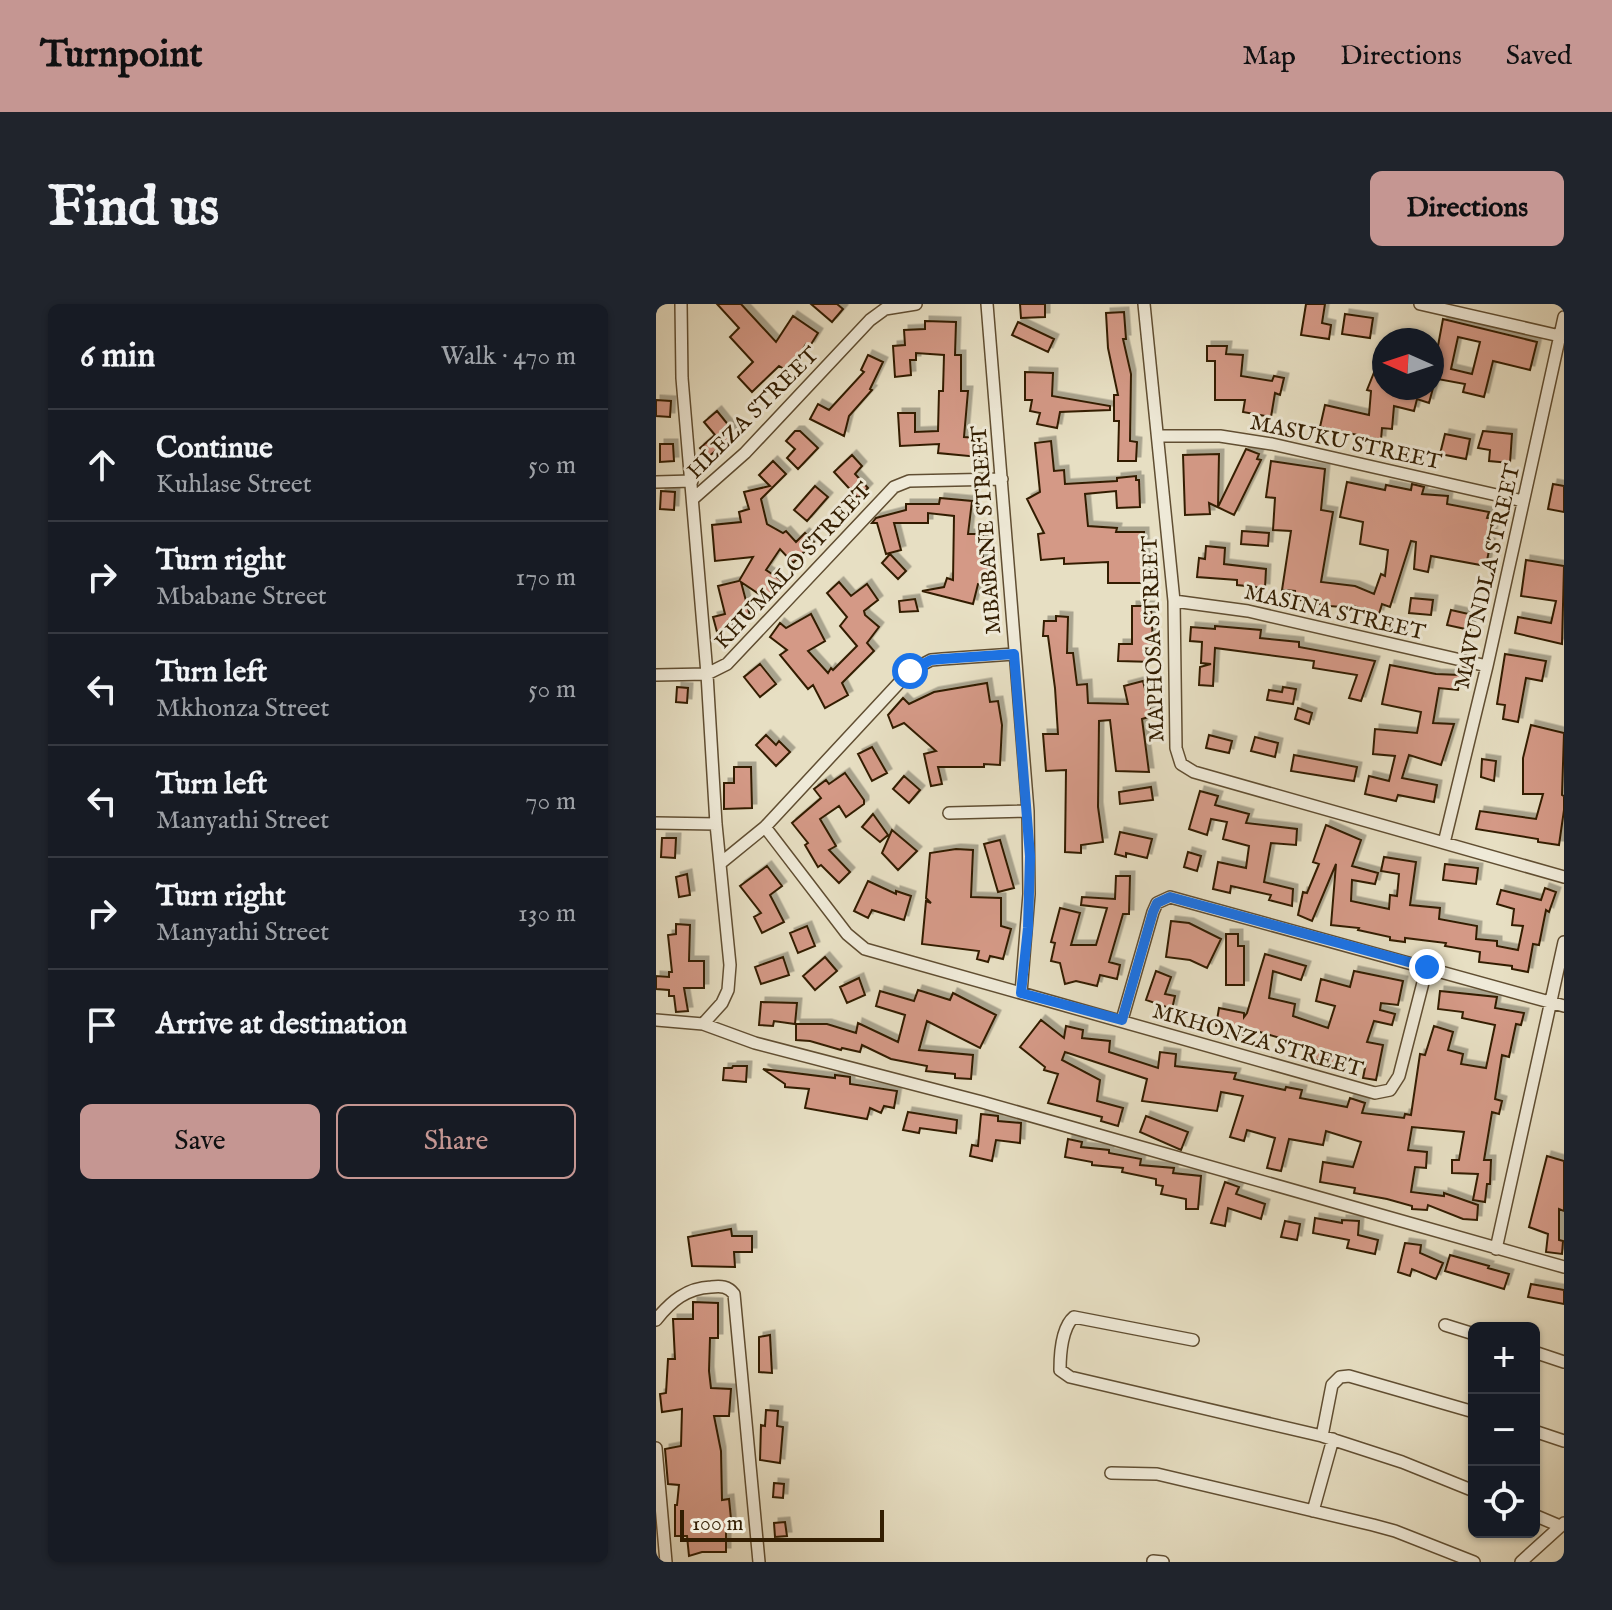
<!DOCTYPE html>
<html lang="en">
<head>
<meta charset="utf-8">
<style>
	body { margin:0; font-family:"IM FELL English",serif; background:#20242c; color:#f1f3f6 }
	.controls { position:absolute; right:24px; bottom:24px; display:grid; overflow:hidden; border-radius:12px; box-shadow:0 2px 6px #0004 }
	.controls button { width:72px; height:72px; display:grid; place-items:center; padding:0; border:0; border-bottom:2px solid #363941; background:#171b24; color:#f1f3f6; font:40px sans-serif }
	.compass { position:absolute; left:716px; top:24px; width:72px; height:72px; border-radius:50%; background:#171b24; box-shadow:0 2px 6px #0004; rotate:273deg }
	.scale { position:absolute; left:24px; bottom:20px; width:204px; box-sizing:border-box; padding-left:8px; border:4px solid #331e02; border-top:0; font-size:22px; line-height:28px; white-space:nowrap; color:#331e02; -webkit-text-stroke:6px #efead8; paint-order:stroke }
	.stop { position:absolute; width:24px; height:24px; margin:-18px; border:6px solid #1a73e8; border-radius:50%; background:#fff }
	.stop.end { background:#1a73e8; border-color:#fff; box-shadow:0 2px 8px #0008 }
	.list { margin:0; padding:0; list-style:none }
	h2 { display:flex; justify-content:space-between; align-items:center; height:104px; margin:0; padding:0 32px; font-size:34px }
	h2 small { font-size:26px; font-weight:400; color:#9ea1a6 }
	.list li { display:grid; grid-template-columns:52px 1fr auto; gap:24px; align-items:center; box-sizing:border-box; height:112px; padding:0 32px; border-top:2px solid #363941 }
	.list b { display:block; font-size:30px; white-space:nowrap }
	.list p { margin:0; font-size:26px; white-space:nowrap; color:#9ea1a6 }
	.list em { font-size:26px; font-style:normal; color:#9ea1a6 }
	.actions { display:flex; gap:16px; padding:24px 32px }
	.actions a { flex:1; padding:18px 0; border:2px solid #c59692; border-radius:12px; text-align:center; font-size:28px; color:#c59692 }
	.actions .main { background:#c59692; color:#111 }
	.icon { flex:none; width:44px; height:44px; fill:none; stroke:currentColor; stroke-width:2; stroke-linecap:round; stroke-linejoin:round }
	.map { position:relative; flex:none; width:908px; height:1258px; overflow:hidden; border-radius:12px }
	header { display:flex; align-items:center; gap:48px; box-sizing:border-box; height:112px; padding:0 40px; background:#c59692; color:#111 }
	header strong { font-size:38px }
	nav { display:flex; gap:44px; margin-inline-start:auto; font-size:28px }
	.intro { display:flex; align-items:center; justify-content:space-between; box-sizing:border-box; height:192px; padding:0 48px }
	h1 { margin:0; font-size:56px }
	.button { padding:20px 36px; border-radius:12px; background:#c59692; color:#111; font-size:28px; font-weight:700 }
	main { display:flex; gap:48px; padding:0 48px }
	aside { flex:1; background:#171b24; border-radius:12px; box-shadow:0 2px 6px #0004 }
	.map>svg:first-child { display:block }
	.building { fill:#d49986; stroke:#331e02; stroke-width:2; fill-rule:evenodd; filter:url(#shadow) }
	.lines { fill:none; stroke-linecap:round; stroke-linejoin:round }
	.minor-casing { stroke:#604e32; stroke-width:14 }
	.minor { stroke:#efead8; stroke-width:11 }
	.route { stroke:#1a73e8; stroke-width:10 }
	.labels { text-anchor:middle; stroke-width:6; stroke-linejoin:round; paint-order:stroke }
	.street-label { font-size:22px; fill:#331e02; stroke:#efead8 }
</style>
</head>
<body>
<header>
<strong>Turnpoint</strong>
<nav><a>Map</a><a>Directions</a><a>Saved</a></nav>
</header>
<div class="intro"><h1>Find us</h1><a class="button">Directions</a></div>
<main>
<aside>
<h2>6 min<small>Walk · 470 m</small></h2>
<ul class="list">
<li><svg class="icon" aria-label="ahead" viewBox="0 0 24 24"><path d="M12 20V5M6 11l6-6 6 6"/></svg><div><b>Continue</b><p>Kuhlase Street</p></div><em>50 m</em></li>
<li><svg class="icon" aria-label="right" viewBox="0 0 24 24"><path d="M7 20v-9h11M14 6l5 5-5 5"/></svg><div><b>Turn right</b><p>Mbabane Street</p></div><em>170 m</em></li>
<li><svg class="icon" aria-label="left" viewBox="0 0 24 24"><path d="M17 20v-9H6M10 6l-5 5 5 5"/></svg><div><b>Turn left</b><p>Mkhonza Street</p></div><em>50 m</em></li>
<li><svg class="icon" aria-label="left" viewBox="0 0 24 24"><path d="M17 20v-9H6M10 6l-5 5 5 5"/></svg><div><b>Turn left</b><p>Manyathi Street</p></div><em>70 m</em></li>
<li><svg class="icon" aria-label="right" viewBox="0 0 24 24"><path d="M7 20v-9h11M14 6l5 5-5 5"/></svg><div><b>Turn right</b><p>Manyathi Street</p></div><em>130 m</em></li>
<li><svg class="icon" aria-label="arrive" viewBox="0 0 24 24"><path d="M6 21V4h12l-3 4 3 4H6"/></svg><div><b>Arrive at destination</b></div></li>
</ul>
<div class="actions"><a class="main">Save</a><a>Share</a></div>
</aside>
<div class="map">
<svg width="908" height="1258" viewBox="0 0 908 1258">
	<defs>
		<filter id="shadow"><feDropShadow dx="4.5" dy="-4.5" stdDeviation="0" flood-color="#0004"/></filter>
	</defs>
	<rect width="100%" height="100%" fill="#e7dfc3"/>
	<filter id="stains"><feTurbulence type="fractalNoise" baseFrequency=".0025" numOctaves="4"/><feColorMatrix values="0 0 0 0 .2 0 0 0 0 .09 0 0 0 0 .02 0 0 0 .5 -.17"/></filter>
	<radialGradient id="worn" r=".72"><stop offset=".6" stop-color="#630" stop-opacity="0"/><stop offset="1" stop-color="#630" stop-opacity=".3"/></radialGradient>
	<path class="building" d="M61,0H85L120,38L137,12L162,29L154,42L150,40L133,68L123,62L96,88L82,73L97,58L74,33L83,24Z
		M155,0H181L187,5L176,18Z
		M364,0H389V13L365,14Z
		M650,0H669L666,19L675,21L673,35L645,31Z
		M468,8L470,35H467L475,70L474,137L481,138L480,157H462L463,117H458V91H462L452,44L450,9Z
		M689,10L717,14L714,34L686,30Z
		M787,15L881,38L874,66L837,57L828,93L807,88L809,80L776,74V58H779ZM802,33L824,38L816,70L795,65Z
		M269,17L300,18L299,51H305V87H312L308,133L323,134V153L282,149L283,140L244,142L242,109H259V128L282,127L283,87H287L288,51L260,49V56H254L255,71L239,73L237,42L249,41L248,26L269,25Z
		M362,18L398,35L392,48L356,31Z
		M551,42H571L570,50L587,51L585,72L616,77L618,72L628,74L624,91L619,89L615,113L587,108L589,96H559V57H551Z
		M212,51L227,58L214,85L216,86L193,112L188,132L154,115L162,100L173,106L208,68L205,66Z
		M719,66L728,69V84H777L773,99L761,95L758,107L738,102L736,125L726,124L725,136L664,123L669,101L713,111L715,87L711,86Z
		M369,68L397,69L396,92L454,102V106L404,108L401,124L381,120L384,109L374,107L376,96H369Z
		M0,96L15,97L14,113L0,112Z
		M61,107L83,134L70,145L67,141L52,153L44,144L59,131L48,118Z
		M139,127H144L162,144L142,165L131,154L139,145L130,137Z
		M827,127L856,130L854,159L833,157L834,146L822,144Z
		M789,130L814,135L810,155L784,150Z
		M395,137L398,167L408,166L409,180L461,177V174L480,172V176H483L484,203L461,204L460,187L429,190L432,222L461,224L460,228H488L490,279H452V258L408,260V254L385,256L382,230L388,229L371,195L384,188L379,139Z
		M4,140H17L18,157L4,158Z
		M590,145L603,150L601,155L605,156L578,211L553,199L554,210L529,211L527,151L563,150L562,203Z
		M196,151L206,162L199,170L212,184L202,194L178,168Z
		M117,157L130,170L105,195L111,220L127,229L130,227L140,238L149,229L158,238L137,259L124,245L110,266L125,276L114,293L105,287L103,290L85,278L94,312L75,316L77,323L61,328L57,313L69,310L62,282L83,277L97,253L59,257L56,221L85,218L83,208L93,205L88,188L114,182L103,171Z
		M615,157L669,165L665,206L677,208L665,278L699,282L718,290L725,270L729,272L732,246L704,240L707,218L684,213L691,178L729,186L730,181L755,186L756,180L768,183L766,190L792,192L791,200L833,208L831,214L839,215L830,262L775,252L772,268L758,265L760,238L755,237L734,303L726,300L723,310L697,302L696,304L674,302L638,295L639,287L626,286L635,227L617,226L619,194L610,193Z
		M897,180L908,182V208L892,205Z
		M159,182L172,193L151,217L138,206Z
		M5,187L19,188L18,206L4,205Z
		M284,194L316,197L312,230H327V261L336,262L335,281L322,280L317,300L266,287L288,283L291,274L297,276L298,212L272,209V219H238L245,246L230,250L221,219H216L220,214L250,206V200H283Z
		M586,227L613,229L612,242L585,240Z
		M550,242L569,244L568,260L610,265L609,284L581,281V276L541,273L543,254L549,255Z
		M234,250L250,267L242,275L226,259Z
		M870,256L908,262L906,340L859,329L862,313L895,319L900,297L865,292Z
		M183,278L195,292L211,280L222,296L208,307L209,311L223,323L211,339L218,347L186,379L192,391L169,404L157,381L152,385L124,351L131,346L114,333L124,319L130,324L155,310L169,337L152,347L172,369L175,364L177,366L201,342L184,322L191,313L171,289Z
		M755,294L777,296L775,311L753,309Z
		M259,295L262,307L244,308L243,297Z
		M476,302H495L498,358L462,357L463,340H476Z
		M795,306L817,311L814,326L791,321Z
		M400,312L412,313L411,349H417L421,381L431,380L432,399L472,400L468,382L487,377L496,412L486,415L493,468L460,467L454,416L443,417L442,503L447,538L425,541V549L409,548L410,466L390,467L387,430H402L399,384L392,332H387L388,317H400Z
		M559,322L605,326L604,334L643,338V343L719,357L705,397L693,394L701,371L657,364L658,357L559,344L557,382L543,381L544,363L555,360L545,359L546,338L534,337L535,323L559,325Z
		M849,350L890,357L886,377L870,374L862,418L847,415L849,401L841,400Z
		M104,360L120,380L104,393L88,373Z
		M734,361L780,370L804,371L802,386L783,384L777,419L798,420L785,461L753,451L746,474L781,481L778,498L742,491L740,497L709,490L713,472L733,477L739,452L717,450L719,425L761,429L765,408L726,400Z
		M331,379L334,398L342,397L346,421L344,461L328,460V463H282L286,480L275,482L268,450L280,447L248,419L237,424L232,411L247,394L253,400L278,388Z
		M21,383L32,384L31,399L20,398Z
		M627,383L640,385L637,400L611,396L613,386L626,388Z
		M642,404L656,409L653,420L639,415Z
		M875,421L908,429L906,491L908,492V506L903,541L882,538V535L820,525L824,507L880,515L887,490H867V454Z
		M110,431L120,441L123,437L134,448L120,462L100,441Z
		M553,431L576,437L573,449L550,444Z
		M599,433L622,439L619,453L595,447Z
		M216,443L231,469L216,477L202,450Z
		M638,451L701,463L698,477L635,467Z
		M826,455L840,457L838,477L825,473Z
		M78,463H95L96,504L68,505V479H78Z
		M189,469L208,496V500L190,513L183,502L164,515L180,542L173,546L194,568L183,579L165,561L162,563L149,541L152,539L136,519L165,494L158,485L170,476L173,480Z
		M248,472L264,486L253,499L237,485Z
		M495,483L497,496L464,500L463,488Z
		M544,487L562,492L559,501L593,510L590,519L641,525L640,541L615,539L608,578L637,585L636,602L613,596L615,591L575,582L574,589L557,585L562,558L590,564L593,542L567,535L571,518L555,515L551,531L533,525Z
		M217,510L232,531L224,538L206,523Z
		M670,521L705,536L696,562L722,569L719,580L696,576L695,597L733,605L734,591L741,592L743,570L725,567L728,553L760,558L754,601L784,604L783,615L821,622L820,635L841,637V642L862,646L867,622L856,621L858,605L841,600L845,586L885,596L889,584L900,588L893,608L890,606L883,641L877,640L872,668L856,665V662L823,658L824,648L789,642L790,639L749,634V638L734,636V633L702,626L703,624L675,621L680,560L656,617L642,611L647,588L651,589L663,560L657,558Z
		M236,526L261,547L242,566L226,549Z
		M464,528L496,535L491,554L470,549V553L459,550Z
		M6,534H20L19,554L5,553Z
		M344,536L358,584L342,588L328,540Z
		M300,545L317,546L315,593L345,594V622L355,625L347,655L334,652L332,658L321,655L323,647L266,640L270,597L275,599L270,594L274,549Z
		M532,548L545,552L541,567L528,563Z
		M789,560L822,564L820,580L787,576Z
		M111,562L126,582L114,591L128,618L106,629L98,613L105,609L84,582Z
		M31,570L34,591L23,593L20,573Z
		M460,572H474L473,610H467L453,658L464,661L461,675L444,671L441,682L420,677L409,680L404,659L395,657L399,639L395,638L404,604L424,609L415,641H440L451,604L425,601L426,593L459,595Z
		M212,577L240,590V587L255,592L248,616L216,606L212,614L198,607Z
		M515,617L533,619L565,635L551,664L534,656L510,653Z
		M20,620L34,621L33,657H48V684H28L32,707L20,708L18,692H13V686L0,685V672L13,673V668H16L12,631L20,630Z
		M151,622L159,642L142,649L134,629Z
		M570,630H582V642H588V681H570Z
		M609,650L650,662L645,676L617,667L613,694L639,700L637,712L672,724L679,702L660,697L665,675L694,683L698,667L747,677L742,701L725,699L724,706L739,710L736,721L718,717L711,738L727,741L720,776L707,774L710,759L685,757L684,765L671,764V760L648,751L651,742L597,726L592,734L578,725L560,722L563,704L588,709V713L591,709Z
		M127,653L133,671L105,680L99,663Z
		M169,653L181,667L159,686L147,672Z
		M500,667L515,673L509,690L519,692L516,705L490,696Z
		M203,674L209,691L191,699L184,683Z
		M262,686L294,696L297,689L340,711L324,744L271,717L263,746L317,751L315,775L299,774V770L270,767L271,762L235,755L206,741L204,748L186,744L185,746L154,737L140,736V720H171L200,729L202,719L242,738L249,711L220,702L224,687L258,697Z
		M784,687L841,693L839,704L868,709L865,721L860,720L853,753L846,751L839,795L846,797L843,810L836,808L828,856H835L834,880H831L829,898L817,896L822,870L796,869V856H803L808,828L756,823L752,846L771,848L770,864L759,863L755,888L788,892V889L822,901L821,916L807,915L772,901L771,906L756,905V902L731,895L698,889L699,884L664,878L667,858L697,863L705,838L670,827L667,841L633,835L625,867L611,864L619,834L591,826L588,837L574,833L587,792L565,788L561,807L486,797L491,775L409,748L406,756L444,776L441,797L467,804L462,822L445,817L446,813L392,799L402,770L388,766L389,763L364,743L385,716L408,734L410,722L427,726L426,734L454,737L453,748L502,764L504,748L520,750L519,762L580,769L578,775L629,786L630,783L646,786L644,794L691,803L694,794L709,799L706,809L748,814L749,810L755,811L764,750L769,751L778,722L797,728L792,746L807,750L805,760L830,764L839,721L806,714L807,708L782,705Z
		M105,698L141,699L139,720L118,717L117,722L103,721Z
		M77,762H91L90,778L67,776L68,764H76Z
		M107,765L179,774V771L194,773V780L241,787L238,804L228,802L225,809L214,804L211,815L149,804L153,785L129,783V780Z
		M252,808L301,816L300,829L264,824L263,829L247,826Z
		M325,810L342,812V817L365,819L364,839L340,836L336,857L314,852L316,841L322,842Z
		M490,812L532,828L525,846L484,828Z
		M412,835L426,838L425,843L453,846V849L485,855L484,861L518,864L517,869L545,872L542,905H530V895L505,890L507,882L500,881V875L466,868L467,864L436,861V858L409,853Z
		M891,852L908,857V907L903,905V936L907,937L906,950L890,948L892,930L873,923Z
		M569,878L583,883L580,890L609,900L605,915L572,904L569,922L555,919Z
		M659,914L686,919V916L703,917L702,931L722,936L719,950L691,944L693,936L657,929Z
		M629,917L644,920L641,936L625,933Z
		M75,925L76,932H96V948H78L79,963L36,962L32,933Z
		M749,939L765,941L764,949L787,959L780,975L756,965L754,972L742,968Z
		M794,951L833,962L832,964L853,970L848,985L789,967Z
		M875,980L908,986V1000L872,993Z
		M37,998L62,999V1034H54L53,1067L55,1084L75,1085L73,1112H58L65,1147L66,1196L73,1195L76,1225L70,1226V1248H46L33,1252L31,1232H19V1201H21L23,1181L12,1180L9,1145L25,1142L26,1105L6,1108L4,1090L10,1089L12,1055H19L17,1015H37Z
		M114,1031L116,1069L103,1068V1033Z
		M110,1106L122,1107L121,1122L127,1123L124,1159L104,1156L105,1121L109,1122Z
		M118,1179L128,1180L127,1194L117,1193Z
		M129,1218L131,1232L119,1233L118,1219Z"/>
	<g class="lines">
		<g class="minor-casing">
			<path id="minor" d="M25,0L26,74L51,370L60,520L74,661L72,686L66,699L47,720
				M331,0L372,507L373,590L365,689
				M488,0L518,297L520,444L525,460L538,468L908,573
				M764,0L904,32
				M503,132H564L616,140L867,197
				M0,178L36,177
				M38,194L89,149L214,16L229,5L260,0
				M518,297L592,307L831,362
				M0,371L51,370L71,360L238,183L253,177L346,175
				M293,509L372,507
				M0,519L60,520
				M109,523L191,630L209,645L719,789L734,786L743,772L771,663
				M788,539L831,362L908,13
				M66,558L109,523L254,367L275,356L286,355L358,350
				M0,716L47,720L99,739L326,798L908,963
				M466,716L497,608L501,599L514,593L908,702
				M840,945L908,638
				M0,1016C15,997 31,984 55,983C65,982 72,982 78,990L103,1258
				M789,1021L818,1030
				M537,1036L418,1013C406,1023 404,1050 404,1066L414,1073L666,1132L746,1158L818,1187
				M878,1048L908,1058
				M878,1127L908,1137
				M666,1132L676,1081L684,1073L693,1072L818,1108
				M0,1144L10,1258
				M455,1169L501,1170L717,1221L739,1227L818,1258
				M657,1207L677,1135
				M878,1211L904,1222
				M497,1257L507,1258
				M865,1258L908,1219"/>
		</g>
		<use href="#minor" class="minor"/>
	</g>
	<g class="lines">
		<path class="route" d="M254,367L275,356L286,355L358,350L374,552L372,624L365,689L466,716L497,608L501,599L514,593L771,663"/>
	</g>
	<g class="labels">
		<g class="street-label">
			<text transform="translate(96 108) rotate(-45)" y="8">HLEZA STREET</text>
			<text transform="translate(690 137) rotate(12)" y="8">MASUKU STREET</text>
			<text transform="translate(329 226) rotate(-94)" y="8">MBABANE STREET</text>
			<text transform="translate(136 261) rotate(-47)" y="8">KHUMALO STREET</text>
			<text transform="translate(830 272) rotate(-77)" y="8">MAVUNDLA STREET</text>
			<text transform="translate(679 307) rotate(13)" y="8">MASINA STREET</text>
			<text transform="translate(496 335) rotate(-92)" y="8">MAPHOSA STREET</text>
			<text transform="translate(602 735) rotate(16)" y="8">MKHONZA STREET</text>
		</g>
	</g>
	<rect width="100%" height="100%" filter="url(#stains)"/>
	<rect width="100%" height="100%" fill="url(#worn)"/>
</svg>
<div class="controls">
<button>+</button>
<button>−</button>
<button><svg class="icon" aria-label="locate" viewBox="0 0 24 24"><circle cx="12" cy="12" r="6"/><path d="M12 2v4M12 18v4M2 12h4M18 12h4"/></svg></button>
</div>
<svg class="compass" viewBox="-18 -18 36 36"><path d="M0-13l5 13h-10z" fill="#e53935"/><path d="M0 13l5-13h-10z" fill="#9ea1a6"/></svg>
<div class="scale">100 m</div>
<div class="stop" style="left:254px;top:367px"></div>
<div class="stop end" style="left:771px;top:663px"></div>
</div>
</main>
</body>
</html>
